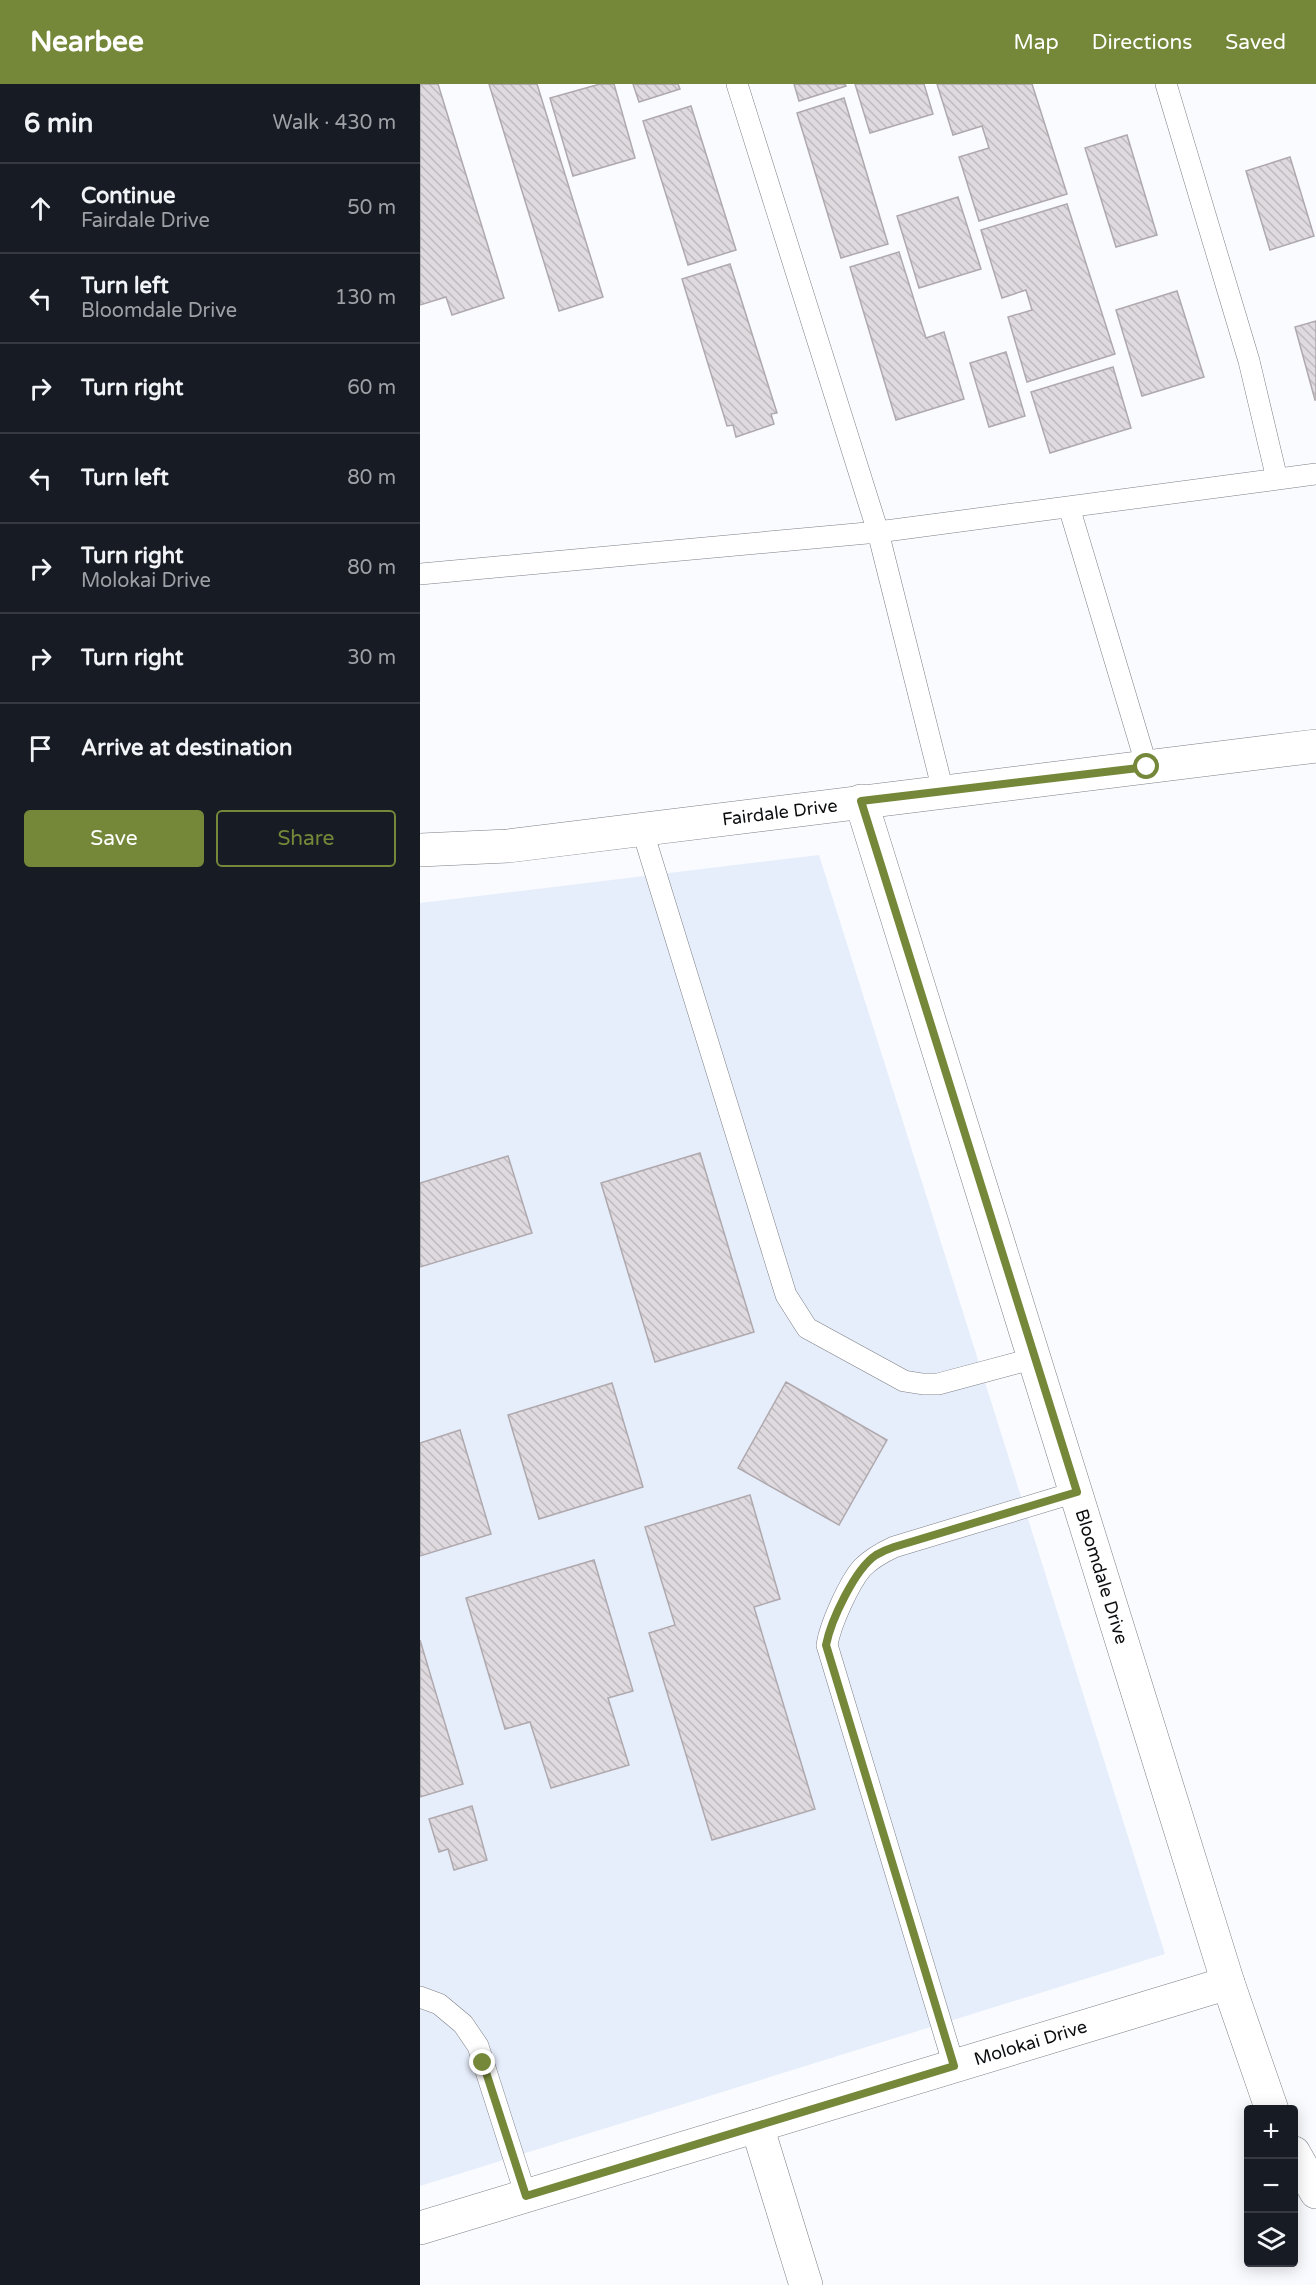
<!DOCTYPE html>
<html lang="en">
<head>
<meta charset="utf-8">
<style>
	body { margin:0; font-family:"Varela Round",sans-serif; background:#242831; color:#f1f3f6 }
	.controls { position:absolute; right:18px; bottom:18px; display:grid; overflow:hidden; border-radius:6px; box-shadow:0 3px 15px #0003 }
	.controls button { width:54px; height:54px; display:grid; place-items:center; padding:0; border:0; border-bottom:2px solid #363941; background:#171b24; color:#f1f3f6; font:30px sans-serif }
	.stop { position:absolute; width:18px; height:18px; margin:-14px; border:4px solid #758839; border-radius:50%; background:#fff }
	.stop.end { background:#758839; border-color:#fff; box-shadow:0 2px 6px #0008 }
	.list { margin:0; padding:0; list-style:none }
	h2 { display:flex; justify-content:space-between; align-items:center; height:78px; margin:0; padding:0 24px; font-size:26px }
	h2 small { font-size:20px; font-weight:400; color:#9ea1a6 }
	.list li { display:grid; grid-template-columns:39px 1fr auto; gap:18px; align-items:center; box-sizing:border-box; height:90px; padding:0 24px; border-top:2px solid #363941 }
	.list b { display:block; font-size:22px; white-space:nowrap }
	.list p { margin:0; font-size:20px; white-space:nowrap; color:#9ea1a6 }
	.list em { font-size:20px; font-style:normal; color:#9ea1a6 }
	.actions { display:flex; gap:12px; padding:18px 24px }
	.actions a { flex:1; padding:14px 0; border:2px solid #758839; border-radius:6px; text-align:center; font-size:21px; color:#758839 }
	.actions .main { background:#758839; color:#fff }
	.icon { flex:none; width:33px; height:33px; fill:none; stroke:currentColor; stroke-width:2; stroke-linecap:round; stroke-linejoin:round }
	.map { position:relative; flex:none; width:896px; height:2201px; overflow:hidden }
	header { display:flex; align-items:center; gap:36px; box-sizing:border-box; height:84px; padding:0 30px; background:#758839; color:#fff }
	header strong { font-size:28px }
	nav { display:flex; gap:33px; margin-inline-start:auto; font-size:21px }
	main { display:flex }
	aside { flex:1; background:#171b24 }
	.map>svg:first-child { display:block }
	.built { fill:#e7eefb }
	.building { fill:url(#building-back-hatch); stroke:#afa9ae; stroke-width:1.5 }
	.lines { fill:none; stroke-linecap:round; stroke-linejoin:round }
	.lane-casing { stroke:#7c7f85; stroke-width:22 }
	.street-casing { stroke:#7c7f85; stroke-width:34 }
	.lane { stroke:#fff; stroke-width:21 }
	.street { stroke:#fff; stroke-width:33 }
	.route { stroke:#758839; stroke-width:8 }
	.labels { text-anchor:middle; stroke-width:4.5; stroke-linejoin:round; paint-order:stroke }
	.street-label { font-size:18px; fill:#0d0e10; stroke:#fff }
</style>
</head>
<body>
<header>
<strong>Nearbee</strong>
<nav><a>Map</a><a>Directions</a><a>Saved</a></nav>
</header>
<main>
<aside>
<h2>6 min<small>Walk · 430 m</small></h2>
<ul class="list">
<li><svg class="icon" aria-label="ahead" viewBox="0 0 24 24"><path d="M12 20V5M6 11l6-6 6 6"/></svg><div><b>Continue</b><p>Fairdale Drive</p></div><em>50 m</em></li>
<li><svg class="icon" aria-label="left" viewBox="0 0 24 24"><path d="M17 20v-9H6M10 6l-5 5 5 5"/></svg><div><b>Turn left</b><p>Bloomdale Drive</p></div><em>130 m</em></li>
<li><svg class="icon" aria-label="right" viewBox="0 0 24 24"><path d="M7 20v-9h11M14 6l5 5-5 5"/></svg><div><b>Turn right</b></div><em>60 m</em></li>
<li><svg class="icon" aria-label="left" viewBox="0 0 24 24"><path d="M17 20v-9H6M10 6l-5 5 5 5"/></svg><div><b>Turn left</b></div><em>80 m</em></li>
<li><svg class="icon" aria-label="right" viewBox="0 0 24 24"><path d="M7 20v-9h11M14 6l5 5-5 5"/></svg><div><b>Turn right</b><p>Molokai Drive</p></div><em>80 m</em></li>
<li><svg class="icon" aria-label="right" viewBox="0 0 24 24"><path d="M7 20v-9h11M14 6l5 5-5 5"/></svg><div><b>Turn right</b></div><em>30 m</em></li>
<li><svg class="icon" aria-label="arrive" viewBox="0 0 24 24"><path d="M6 21V4h12l-3 4 3 4H6"/></svg><div><b>Arrive at destination</b></div></li>
</ul>
<div class="actions"><a class="main">Save</a><a>Share</a></div>
</aside>
<div class="map">
<svg width="896" height="2201" viewBox="0 0 896 2201">
	<defs>
		<pattern id="building-back-hatch" width="6" height="6" patternUnits="userSpaceOnUse" patternTransform="scale(1.5)"><rect width="6" height="6" fill="#dfdadf"/><path d="M-1 5l2 2M0 0l6 6M5-1l2 2" fill="none" stroke="#bebabe"/></pattern>
	</defs>
	<rect width="100%" height="100%" fill="#f9fbff"/>
	<path class="built" d="M399,771L745,1870L0,2102V819Z"/>
	<path class="building" d="M0,0H18L84,214L32,231L26,213L0,221Z
		M69,0H117L183,213L139,227Z
		M180,0H194L215,74L153,92L130,14Z
		M213,0H258L260,5L219,18Z
		M374,0H425L426,2L379,17Z
		M435,0H504L513,30L450,49Z
		M517,0H612L647,110L559,137L539,73L569,64L562,42L533,51Z
		M424,14L468,160L421,174L377,29Z
		M271,22L316,166L268,181L223,37Z
		M707,51L737,151L696,163L665,64Z
		M870,73L894,152L850,166L826,87Z
		M538,113L561,185L499,204L477,132Z
		M647,120L695,270L607,298L588,233L612,226L606,206L582,214L561,146Z
		M479,168L506,254L524,248L544,315L476,336L430,183Z
		M310,180L357,329L351,330L354,340L316,353L313,341L307,342L262,195Z
		M757,207L784,293L722,312L696,226Z
		M896,237V316H895L875,243Z
		M586,268L605,332L569,343L550,279Z
		M693,283L711,344L630,369L611,308Z
		M280,1069L334,1248L235,1278L181,1099Z
		M88,1072L112,1149L0,1183V1099Z
		M366,1298L467,1356L419,1441L318,1384Z
		M192,1299L223,1403L119,1435L88,1331Z
		M40,1346L71,1450L0,1472V1359Z
		M330,1411L360,1515L334,1523L395,1725L292,1756L229,1549L255,1541L225,1443Z
		M174,1476L213,1607L188,1614L209,1681L131,1704L110,1638L85,1645L46,1514Z
		M0,1556L43,1700L0,1713Z
		M52,1722L67,1776L34,1786L28,1765L19,1768L9,1735Z"/>
	<g class="lines">
		<g class="lane-casing">
			<path id="lane" d="M317,0L458,448L896,390
				M746,0L829,277L857,395
				M649,423L727,683
				M0,490L458,448L523,707
				M222,745L366,1211L387,1244L484,1297L503,1300H518L615,1274
				M0,1913L19,1920L43,1940L58,1962L106,2112
				M534,1982L407,1561C410,1541 429,1499 442,1484C452,1474 461,1469 474,1463L656,1408"/>
		</g>
		<g class="street-casing">
			<g id="street">
				<path id="s1" d="M441,717L808,1899L852,2026"/>
				<path id="s2" d="M0,766L88,762L896,662"/>
				<path d="M337,2042L386,2201"/>
				<path d="M874,2069L896,2108"/>
				<path id="s3" d="M0,2144L808,1899"/>
			</g>
		</g>
		<use href="#lane" class="lane"/>
		<use href="#street" class="street"/>
	</g>
	<g class="lines">
		<path class="route" d="M63,1979L106,2112L534,1982L406,1561C411,1536 435,1485 456,1471C461,1468 468,1465 474,1463L657,1408L441,717L727,683"/>
	</g>
	<g class="labels">
		<g class="street-label">
			<text dy="6" stroke="none"><textPath href="#s2" startOffset="362">Fairdale Drive</textPath></text>
			<text dy="6" stroke="none"><textPath href="#s1" startOffset="812">Bloomdale Drive</textPath></text>
			<text dy="6" stroke="none"><textPath href="#s3" startOffset="638">Molokai Drive</textPath></text>
		</g>
	</g>
</svg>
<div class="controls">
<button>+</button>
<button>−</button>
<button><svg class="icon" aria-label="layers" viewBox="0 0 24 24"><path d="M12 4l9 5-9 5-9-5zM3 14l9 5 9-5"/></svg></button>
</div>
<div class="stop" style="left:727px;top:683px"></div>
<div class="stop end" style="left:63px;top:1979px"></div>
</div>
</main>
</body>
</html>
